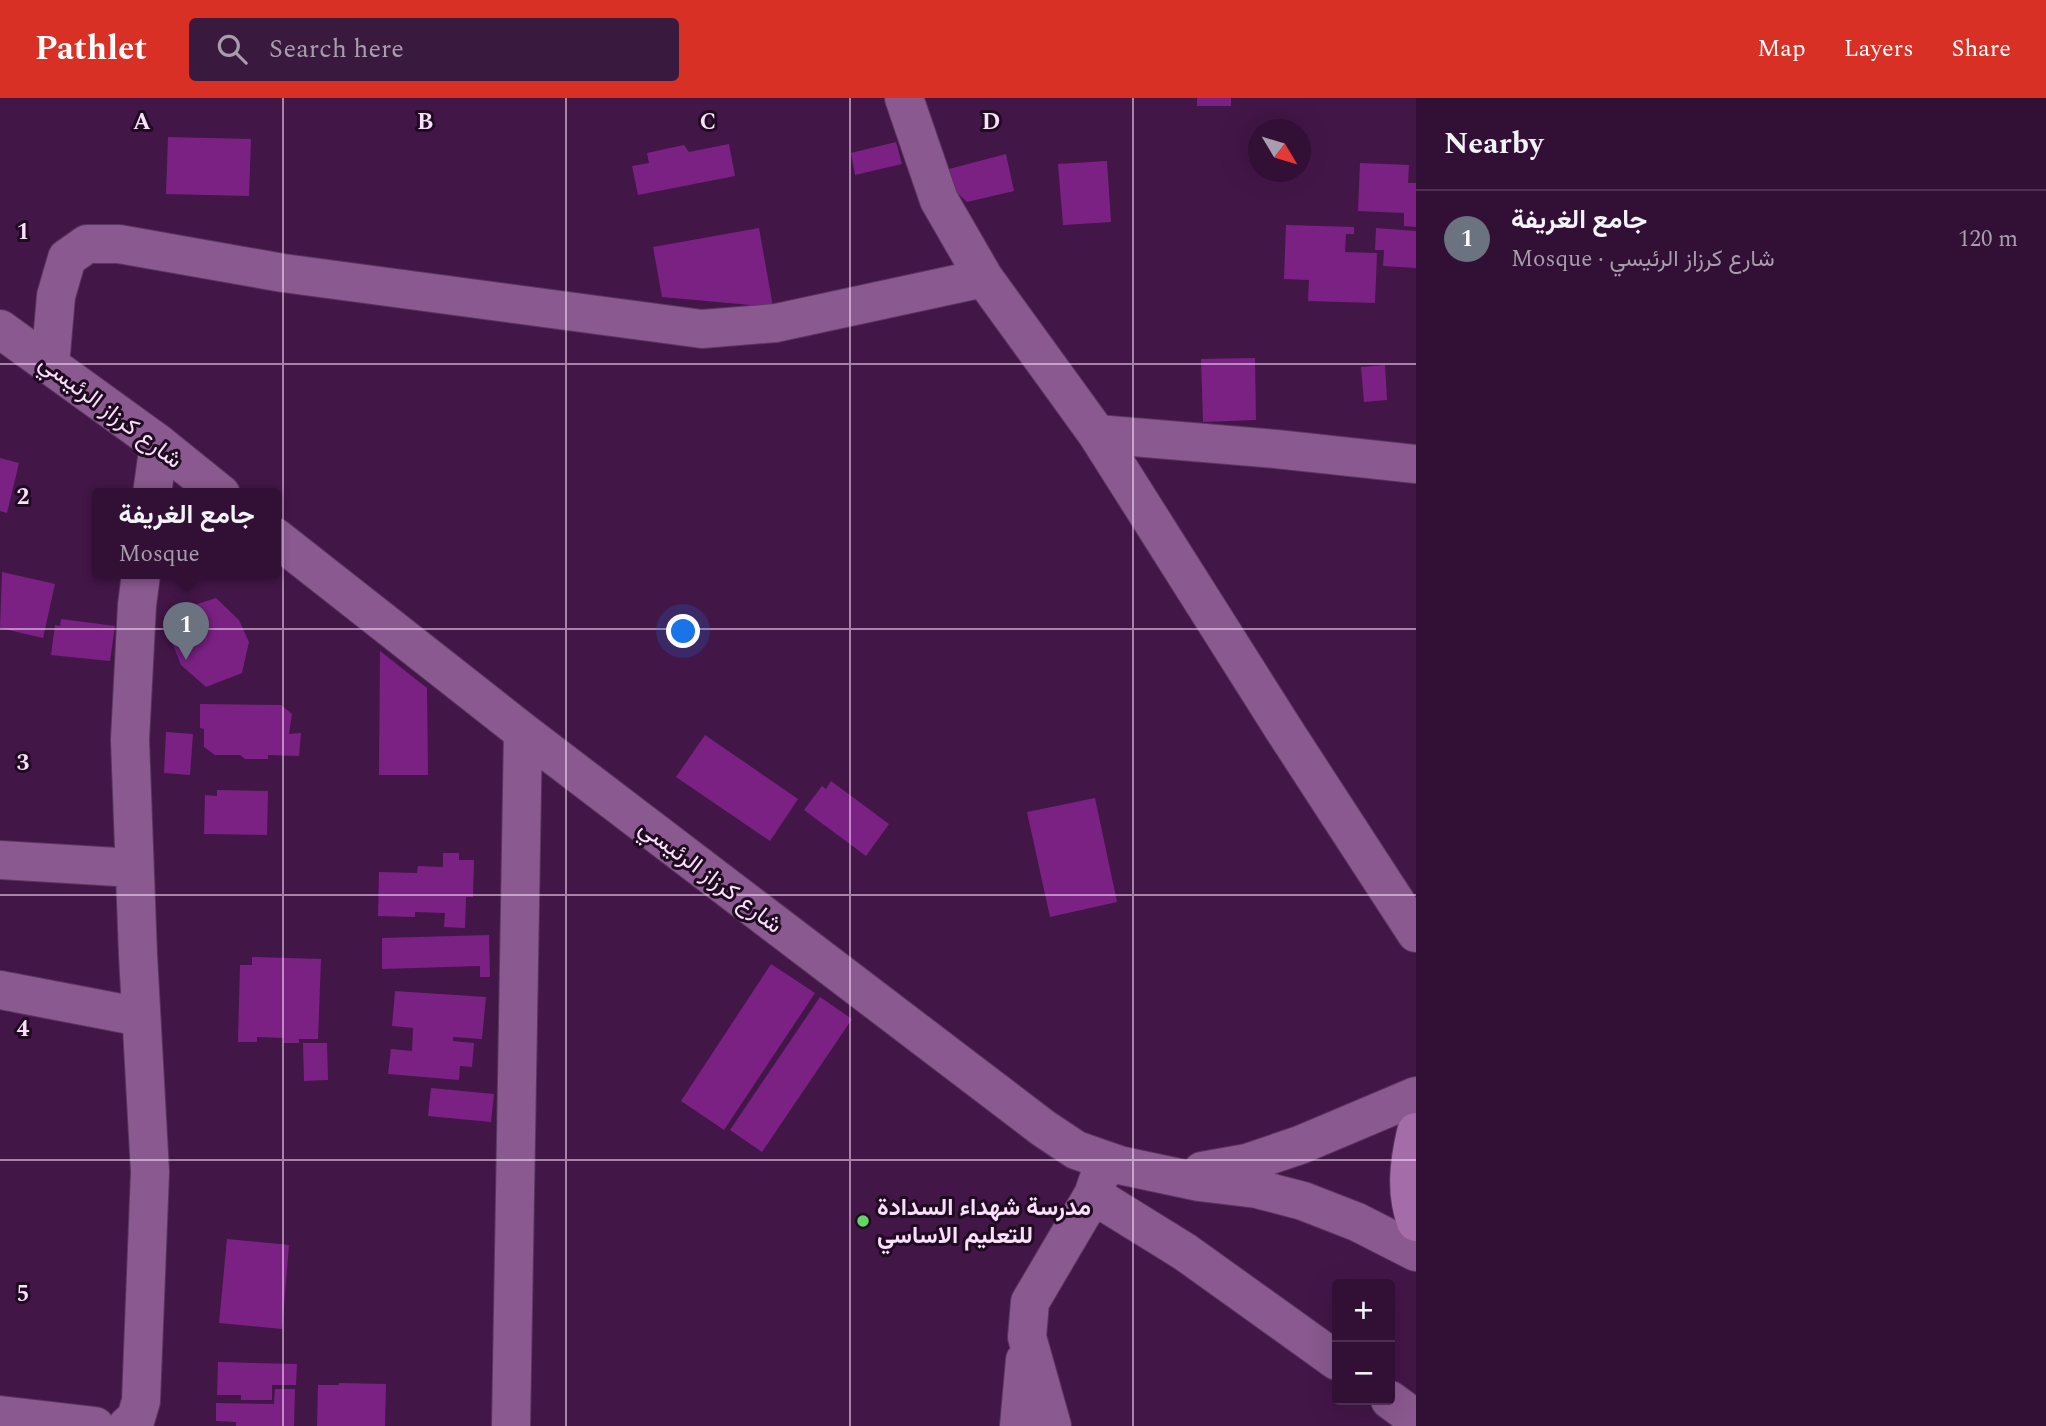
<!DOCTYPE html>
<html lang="en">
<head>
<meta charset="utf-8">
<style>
	body { margin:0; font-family:Spectral,Vazirmatn,serif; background:#3a193e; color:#f1f3f6 }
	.controls { position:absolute; right:21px; bottom:21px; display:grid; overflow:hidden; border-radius:7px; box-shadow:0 7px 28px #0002 }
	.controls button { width:63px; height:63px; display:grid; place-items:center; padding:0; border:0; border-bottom:2px solid #4d3051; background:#321036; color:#f1f3f6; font:35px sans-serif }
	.compass { position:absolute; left:1248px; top:21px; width:63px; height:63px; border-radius:50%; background:#321036; box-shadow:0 7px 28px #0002; rotate:128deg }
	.you { position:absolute; left:684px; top:534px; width:24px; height:24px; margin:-18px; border:5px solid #fff; border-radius:50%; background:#1a73e8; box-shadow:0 0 0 10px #1a73e833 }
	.badge { display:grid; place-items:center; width:46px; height:46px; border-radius:50%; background:#d93025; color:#fff; font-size:23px; font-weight:700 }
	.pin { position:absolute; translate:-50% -58px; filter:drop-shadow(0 2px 4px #0008) }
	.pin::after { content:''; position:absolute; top:37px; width:24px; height:21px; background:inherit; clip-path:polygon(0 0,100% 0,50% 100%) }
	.popup { position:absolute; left:92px; top:390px; width:189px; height:91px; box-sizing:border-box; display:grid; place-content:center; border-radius:7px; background:#321036; filter:drop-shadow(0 2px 5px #0005); font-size:23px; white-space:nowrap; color:#a89dad }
	.popup b { font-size:26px; color:#f1f3f6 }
	.popup::after { content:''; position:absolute; left:50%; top:100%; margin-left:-14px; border:14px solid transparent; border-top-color:#321036 }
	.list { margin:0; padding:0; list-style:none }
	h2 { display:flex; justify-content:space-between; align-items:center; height:91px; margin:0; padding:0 28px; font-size:30px }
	h2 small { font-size:23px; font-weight:400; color:#a89dad }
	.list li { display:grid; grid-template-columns:46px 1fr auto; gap:21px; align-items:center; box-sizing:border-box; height:98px; padding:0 28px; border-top:2px solid #4d3051 }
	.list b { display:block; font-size:26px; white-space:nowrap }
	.list p { margin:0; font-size:23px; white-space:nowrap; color:#a89dad }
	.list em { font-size:23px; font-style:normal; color:#a89dad }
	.icon { flex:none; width:38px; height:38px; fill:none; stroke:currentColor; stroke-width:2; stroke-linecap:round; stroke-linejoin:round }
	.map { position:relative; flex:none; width:1416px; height:1328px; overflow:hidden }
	header { display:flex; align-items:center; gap:42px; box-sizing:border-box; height:98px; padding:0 35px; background:#d93025; color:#fff }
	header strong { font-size:33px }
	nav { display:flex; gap:38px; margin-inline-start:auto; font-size:24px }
	.search { width:490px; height:63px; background:#3a193e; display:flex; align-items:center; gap:18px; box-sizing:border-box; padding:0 24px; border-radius:7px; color:#a89dad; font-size:26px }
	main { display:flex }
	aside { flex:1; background:#321036 }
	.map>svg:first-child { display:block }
	.building { fill:#7b2184 }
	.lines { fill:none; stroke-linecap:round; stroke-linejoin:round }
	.minor-casing { stroke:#5a355f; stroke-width:40 }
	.major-casing { stroke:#5a355f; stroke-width:40 }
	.minor { stroke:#8a598f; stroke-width:38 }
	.major { stroke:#a46da9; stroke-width:38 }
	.grid { fill:none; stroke:#fadefc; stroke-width:2; stroke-opacity:0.55 }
	.poi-dot { fill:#65d467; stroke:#1f0c21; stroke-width:2.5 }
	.labels { text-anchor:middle; stroke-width:6; stroke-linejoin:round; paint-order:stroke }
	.street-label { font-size:24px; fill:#fadefc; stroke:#1f0c21 }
	.poi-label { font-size:24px; font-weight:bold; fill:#fadefc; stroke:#1f0c21; text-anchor:start }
	.grid-label { font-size:23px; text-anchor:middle; font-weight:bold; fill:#fadefc; stroke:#1f0c21; stroke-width:6; stroke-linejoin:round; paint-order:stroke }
</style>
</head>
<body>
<header>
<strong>Pathlet</strong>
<div class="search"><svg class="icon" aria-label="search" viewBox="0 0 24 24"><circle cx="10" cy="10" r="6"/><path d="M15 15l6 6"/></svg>Search here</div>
<nav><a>Map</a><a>Layers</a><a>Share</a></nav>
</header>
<main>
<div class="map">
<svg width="1416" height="1328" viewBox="0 0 1416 1328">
	<rect width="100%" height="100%" fill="#431648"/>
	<path class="building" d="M1197,0H1231V8H1197Z
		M168,39L251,41L249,98L166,96Z
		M896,44L902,66L855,77L851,55Z
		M729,46L735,78L638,97L632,68L649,65L647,55L684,47L689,54Z
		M1006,56L1014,93L967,104L953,91L949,71Z
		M1107,63L1111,124L1063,127L1058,66Z
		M1360,65L1409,67L1408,85H1416V129L1404,128V115L1358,113Z
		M1286,127L1354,129V136H1346L1345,154L1377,155L1375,205L1308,203L1309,182L1284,181Z
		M759,130L773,209L662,199L653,149Z
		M1376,130L1416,133V170L1383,168L1384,152H1375Z
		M1255,260L1256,322L1203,324L1201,261Z
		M1385,267L1387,302L1364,304L1361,269Z
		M0,360L19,365L7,415L0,413Z
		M2,474L55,486L43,540L0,530Z
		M216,500L239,522L249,544L242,575L206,589L181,567L170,539L176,513Z
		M61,521L115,528L110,563L51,557L55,527L60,528Z
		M380,553L427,590L428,677H379Z
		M200,606L281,607L292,616L289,636L301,635L299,658L268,657V661H245L240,657H215L204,649V631L200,630Z
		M166,634L193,636L190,677L164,675Z
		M705,637L798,701L770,743L676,679Z
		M831,683L889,726L866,758L804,712L822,688L826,691Z
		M217,692L268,693L267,737L204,736L205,697L217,698Z
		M1095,700L1117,804L1050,819L1027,714Z
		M443,755H459V762H474L473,799H466L465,830L444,829L445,815L415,814V819L378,818L379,774L417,775L418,768L443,769Z
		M489,837L490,879H480V868L382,871V840Z
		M252,859L321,861L318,941H299V945H283L284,940L257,939V944H238L240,867H252Z
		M771,866L815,895L724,1032L681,1003Z
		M395,893L486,899L482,941L453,939V943L474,945L472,969L460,968L459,982L388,976L391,951L412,953L413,930L392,928Z
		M820,899L852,921L762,1054L730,1032Z
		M303,945H327L328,982L304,983Z
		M431,990L494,996L491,1024L428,1018Z
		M227,1141L289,1147L282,1231L219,1225Z
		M218,1264L297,1266L296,1287H272V1302H241V1297H217Z
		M339,1285L386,1286L385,1328H317L318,1287H339Z
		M275,1291H295L294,1328H236V1324L216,1323V1305L274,1306Z"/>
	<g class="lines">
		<g class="minor-casing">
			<path id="minor" d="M904,0L939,102L984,180L1097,336L1286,635L1416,835
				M0,231L159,346L221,396
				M50,267L56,198L67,160L87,146H119L283,175L702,231L776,225L984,180
				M1097,336L1276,351L1416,366
				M152,396L159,346
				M275,439L523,634L1043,1030L1076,1052L1119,1067L1199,1084L1257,1091L1303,1103L1357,1124L1416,1154
				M0,762L134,770
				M0,892L141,919
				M1202,1073L1247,1065L1300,1047L1416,998
				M1093,1097L1185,1154L1337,1263
				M1390,1302L1416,1321
				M0,1317L95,1328
				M127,1328L136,1320L141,1303L150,1074L138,857L130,642L137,507L141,476
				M511,1328L523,634
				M1019,1328L1025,1262
				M1052,1328L1027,1239L1030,1204L1093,1097L1101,1074"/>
		</g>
		<g class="major-casing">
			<path id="major" d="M1416,1034C1409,1064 1405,1094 1416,1124"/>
		</g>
		<use href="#minor" class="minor"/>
		<use href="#major" class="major"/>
	</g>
	<path class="grid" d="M283,0V1328M566,0V1328M850,0V1328M1133,0V1328M0,266H1416M0,531H1416M0,797H1416M0,1062H1416"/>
	<circle class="poi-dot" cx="863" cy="1123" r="7"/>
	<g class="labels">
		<g class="street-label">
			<text transform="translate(111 313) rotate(37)" y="8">شارع كرزاز الرئيسي</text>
			<text transform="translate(711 778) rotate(37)" y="8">شارع كرزاز الرئيسي</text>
		</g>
		<g class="poi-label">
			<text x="877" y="1117">مدرسة شهداء السدادة<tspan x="877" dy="28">للتعليم الاساسي</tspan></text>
		</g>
	</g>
	<g class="grid-label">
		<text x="142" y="31">A</text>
		<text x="425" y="31">B</text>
		<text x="708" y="31">C</text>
		<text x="991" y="31">D</text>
		<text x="23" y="141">1</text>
		<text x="23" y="406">2</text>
		<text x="23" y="672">3</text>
		<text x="23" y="938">4</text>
		<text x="23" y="1203">5</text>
	</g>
</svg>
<div class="controls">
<button>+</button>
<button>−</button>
</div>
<svg class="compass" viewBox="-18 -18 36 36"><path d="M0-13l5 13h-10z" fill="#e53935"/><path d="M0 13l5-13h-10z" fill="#a89dad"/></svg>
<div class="you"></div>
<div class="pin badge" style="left:186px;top:562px;background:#6b7280">1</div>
<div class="popup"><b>جامع الغريفة</b>Mosque</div>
</div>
<aside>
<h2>Nearby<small></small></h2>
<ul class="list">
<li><span class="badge" style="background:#6b7280">1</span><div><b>جامع الغريفة</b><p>Mosque · شارع كرزاز الرئيسي</p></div><em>120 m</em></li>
</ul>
</aside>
</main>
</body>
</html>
